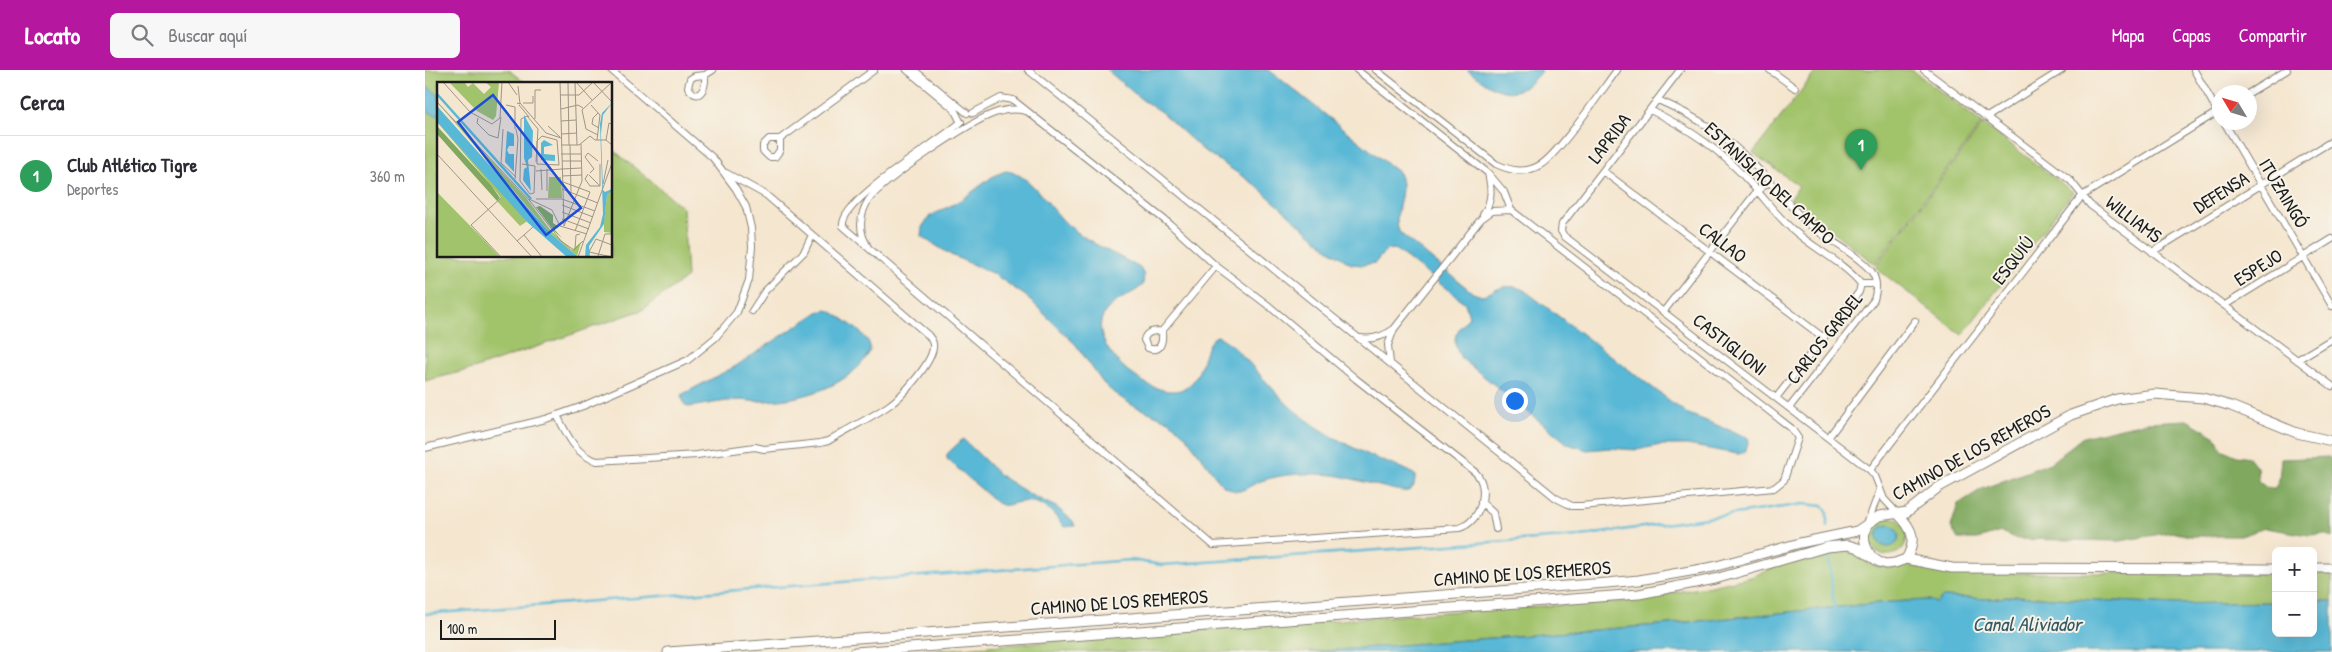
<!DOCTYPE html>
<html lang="es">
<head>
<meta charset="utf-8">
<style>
	body { margin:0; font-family:"Patrick Hand",sans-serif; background:#f7f7f7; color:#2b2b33 }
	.controls { position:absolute; right:15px; bottom:15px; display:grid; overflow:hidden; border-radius:8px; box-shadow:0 5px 20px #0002 }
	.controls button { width:45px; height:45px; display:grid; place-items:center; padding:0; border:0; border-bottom:1px solid #e1e1e2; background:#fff; color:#2b2b33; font:25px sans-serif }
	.compass { position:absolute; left:1787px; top:15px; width:45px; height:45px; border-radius:50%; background:#fff; box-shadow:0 5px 20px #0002; rotate:308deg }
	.scale { position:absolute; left:15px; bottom:12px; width:116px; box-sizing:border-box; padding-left:5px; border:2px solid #1c1c1c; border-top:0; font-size:14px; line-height:18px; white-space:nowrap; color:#1c1c1c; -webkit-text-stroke:4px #f7f3e8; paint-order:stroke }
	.you { position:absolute; left:1089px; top:330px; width:18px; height:18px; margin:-12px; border:4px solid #fff; border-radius:50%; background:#1a73e8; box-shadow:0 0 0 8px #1a73e833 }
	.badge { display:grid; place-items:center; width:32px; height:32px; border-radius:50%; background:#b5179e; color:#fff; font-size:16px; font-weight:700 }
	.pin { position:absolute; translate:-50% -41px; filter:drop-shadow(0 1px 2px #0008) }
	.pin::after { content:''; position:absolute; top:26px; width:18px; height:15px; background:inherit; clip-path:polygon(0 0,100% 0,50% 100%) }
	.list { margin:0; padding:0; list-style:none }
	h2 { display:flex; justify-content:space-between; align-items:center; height:65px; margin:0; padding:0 20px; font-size:21px }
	h2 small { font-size:16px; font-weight:400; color:#7c7c81 }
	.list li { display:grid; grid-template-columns:32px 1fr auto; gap:15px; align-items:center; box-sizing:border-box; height:80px; padding:0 20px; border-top:1px solid #e1e1e2 }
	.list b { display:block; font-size:19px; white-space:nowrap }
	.list p { margin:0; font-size:16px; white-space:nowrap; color:#7c7c81 }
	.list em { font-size:16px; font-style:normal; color:#7c7c81 }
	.icon { flex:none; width:28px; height:28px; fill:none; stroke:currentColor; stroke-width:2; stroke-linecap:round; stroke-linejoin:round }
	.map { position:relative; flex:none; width:1907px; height:582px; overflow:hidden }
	header { display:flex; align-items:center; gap:30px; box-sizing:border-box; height:70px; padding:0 25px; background:#b5179e; color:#fff }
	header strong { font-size:24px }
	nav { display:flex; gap:28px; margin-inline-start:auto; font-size:18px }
	.search { width:350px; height:45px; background:#f7f7f7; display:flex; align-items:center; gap:12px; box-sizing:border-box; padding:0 18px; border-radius:8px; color:#7c7c81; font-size:19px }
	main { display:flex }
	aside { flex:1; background:#fff }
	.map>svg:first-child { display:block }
	.green { fill:#a1c36b; stroke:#5e7044 }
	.forest { fill:#80a95f; stroke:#4e623e }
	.water { fill:#58b8d6; stroke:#3a6a79 }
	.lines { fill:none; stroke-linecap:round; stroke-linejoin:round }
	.stream { stroke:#58b8d6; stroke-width:2.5 }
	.minor-casing { stroke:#888176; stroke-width:8 }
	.secondary-casing { stroke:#888176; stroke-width:11 }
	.minor { stroke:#fff; stroke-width:6 }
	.secondary { stroke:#fff; stroke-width:9 }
	.labels { text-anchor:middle; stroke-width:4; stroke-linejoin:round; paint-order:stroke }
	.street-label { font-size:19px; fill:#1c1c1c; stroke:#f7f3e8 }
	.water-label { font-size:20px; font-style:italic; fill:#345a66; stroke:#f7f3e8 }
	.inset-river { fill:none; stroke:#58b8d6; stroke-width:2.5 }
	.inset-road { fill:none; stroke:#9e9587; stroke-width:1 }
	.view { fill:#1d4ed8; fill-opacity:0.15; stroke:#1d4ed8; stroke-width:2.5 }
	.inset-edge { fill:none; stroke:#1c1c1c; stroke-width:2.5 }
</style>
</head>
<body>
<header>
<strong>Locato</strong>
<div class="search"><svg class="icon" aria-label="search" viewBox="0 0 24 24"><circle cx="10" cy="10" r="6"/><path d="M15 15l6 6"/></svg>Buscar aquí</div>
<nav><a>Mapa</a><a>Capas</a><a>Compartir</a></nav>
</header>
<main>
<aside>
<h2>Cerca<small></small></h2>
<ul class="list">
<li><span class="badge" style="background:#2e9e5b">1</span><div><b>Club Atlético Tigre</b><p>Deportes</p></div><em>360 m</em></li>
</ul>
</aside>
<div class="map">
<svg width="1907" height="582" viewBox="0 0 1907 582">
	<rect width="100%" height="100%" fill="#f7f3e8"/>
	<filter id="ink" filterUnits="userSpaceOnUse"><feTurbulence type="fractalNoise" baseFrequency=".02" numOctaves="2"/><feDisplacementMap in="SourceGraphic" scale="10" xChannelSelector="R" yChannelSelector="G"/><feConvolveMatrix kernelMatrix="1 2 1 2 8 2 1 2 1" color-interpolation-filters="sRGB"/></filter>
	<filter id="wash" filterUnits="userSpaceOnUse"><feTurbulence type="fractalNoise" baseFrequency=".0096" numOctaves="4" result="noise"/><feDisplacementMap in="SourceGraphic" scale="20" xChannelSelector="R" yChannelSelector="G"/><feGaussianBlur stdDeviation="1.12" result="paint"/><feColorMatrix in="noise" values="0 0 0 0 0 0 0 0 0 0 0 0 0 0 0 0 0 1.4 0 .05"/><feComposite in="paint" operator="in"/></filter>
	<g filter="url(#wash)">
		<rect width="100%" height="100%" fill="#f5e6cf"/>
		<path class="green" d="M0,0H84L101,14H14V186H186V78L258,138L262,207L217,240L51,298L0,311Z
			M1392,0H1487L1557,53L1450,194L1365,129L1374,116L1328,83Z
			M1558,54L1648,122L1537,265L1450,197Z
			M1444 466a19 19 0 1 1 38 0a19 19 0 1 1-38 0Z
			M1411,479L1434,482L1453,497L1464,498L1489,493L1508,499L1534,503H1851V532L1750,534L1590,526L1566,529L1519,527L1511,533L1504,530L1464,532L1234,555L885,582H483L1061,539L1196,532L1286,516L1326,507L1374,487Z
			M1888,503H1907V531H1888Z"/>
		<path class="forest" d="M1762,350L1791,367L1796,379L1812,386L1825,388L1832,397L1833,411L1842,418H1850L1854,410L1856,389L1904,387L1907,390V467L1899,464L1884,465L1840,458L1816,466H1765L1747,462L1695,471L1592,469L1576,462L1553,469H1533L1526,457L1533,434L1557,419L1625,393L1658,367L1722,352Z"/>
		<path class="water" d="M682,0H844L974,103C984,124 965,145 975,163L1048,223L1057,226C1073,219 1082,212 1099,220L1261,343L1322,367L1324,370L1320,382L1313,384L1262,375H1235L1212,380L1184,378L1162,380L1143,374L1036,288C1025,268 1030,263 1044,247L1040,233L970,179L961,180L950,193L938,195L926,194L903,179L829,114L778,80L736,42L716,29Z
			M1042,0H1117C1090,35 1072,22 1042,0Z
			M0,15L14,25V46L5,43L0,38Z
			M580,101C605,102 625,139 643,155C665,174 691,184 715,198L719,205L718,215C705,227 684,230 677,248C665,278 725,329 755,320C782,312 774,274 792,266C808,269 851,326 869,340C903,368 943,386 984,401L990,405C990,412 990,418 983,421C978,424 921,406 908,405C885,403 858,403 836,411C829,413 822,419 815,421C809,422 803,418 797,415L760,365L744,351L707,335L689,323L678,313L651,275L602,227L569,204L526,185L496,166L497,157L505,146L535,131L567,107Z
			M400,240L406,241C416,248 443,264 445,276C446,282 441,288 437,293C413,320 371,331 335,331C328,332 320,330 313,330C296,331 279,335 263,337L260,335L256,325L311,296L393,242Z
			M538,369L576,406L606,425L631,437L648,451L650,456L639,457C627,440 614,427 590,433C583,435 579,437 572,433L522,389V384Z
			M1452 466a11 11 0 1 1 22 0a11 11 0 1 1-22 0Z
			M1590,526L1750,534L1851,532V563H1888V531H1907V582H885L1234,555L1464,532L1504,530L1511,533L1518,527L1566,529Z"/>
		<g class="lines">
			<path class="stream" d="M1404,487L1409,538
				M0,544L706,490L737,495L1155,466L1379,434L1398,436L1402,441V457"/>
		</g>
	</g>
	<g filter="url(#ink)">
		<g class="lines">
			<g class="minor-casing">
				<path id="minor" d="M482,0L529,39L534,49
					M489,0L542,43
					M603,0L1131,428L1147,436H1156L1349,418L1359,410L1373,368L1366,358L1086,140L1067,141L1056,149L969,259
					M932,0L1063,103
					M951,0L1071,94C1086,101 1100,104 1115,95C1133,85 1177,20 1192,0
					M1255,0L1137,154L1136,161L1139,166L1445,400L1450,406L1459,429L1473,444
					M1345,0L1370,18
					M1499,0L1645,110L1665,135L1907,316
					M1769,0L1794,44
					M280,5C281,18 274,34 263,17L265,9L270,6Z
					M280,5L288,0
					M1824,23L1862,0
					M1233,30C1272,47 1300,65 1330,96C1349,115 1364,137 1385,155C1402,170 1431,183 1446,201C1453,210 1452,220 1449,230L1364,338
					M1225,40C1265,59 1296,80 1326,114C1340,129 1352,146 1367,159C1388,178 1419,193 1436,214H1451
					M1562,47L1637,0
					M536,52C516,71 414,130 418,156L788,475L1034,458C1055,453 1066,419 1051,403L931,309L844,236L791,196L746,155L588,30L576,28L548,43
					M1799,52L1907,236
					M344,69H355V80L350,87H344L338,81V75Z
					M355,69L449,0
					M1178,101L1399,268
					M1058,145C1067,131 1067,120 1063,103L1079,122L1086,140
					M442,175C433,161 435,144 443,131C456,111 546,51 570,43C579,40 590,38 600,41
					M1727,182L1907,71
					M1800,235L1907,169
					M327,241L340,221L379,182L387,165
					M1239,241L1332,121L1344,112
					M737,261L791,196
					M737,261C738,272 736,283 723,278L719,270C721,261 729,261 737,261Z
					M935,268C948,270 958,267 969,259L963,275L965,293
					M1872,290L1907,269
					M1351,328L1434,222L1436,214
					M132,345C141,363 151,386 172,391L272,385L330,377L339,379L395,373L403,371C422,359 444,349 463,336C477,327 506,294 508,278C509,272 506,269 503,265L341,125L301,103
					M1403,368L1490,251
					M0,378L121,349L158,336L263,290L290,268L312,242L324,210L327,177L326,158L321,137L311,119L288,88L186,0
					M1445,400L1657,126L1794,41
					M1056,432L1068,443L1071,459
					M1443,452L1455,419"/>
			</g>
			<g class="secondary-casing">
				<path id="secondary" d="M1473,444C1488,459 1492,470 1481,489
					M1443,452C1438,465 1438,473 1445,484
					M1888,498H1907
					M243,582L1182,513L1214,510L1288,497L1375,473L1432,461L1454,446L1482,442L1514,417L1646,345L1692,329L1730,324L1778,328L1806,336L1872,363L1907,371
					M430,582L1214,524L1290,509L1402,477L1423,475L1433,478L1454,492L1461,494L1470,493L1481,489L1527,498L1851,499"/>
			</g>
			<use href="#minor" class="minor"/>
			<use href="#secondary" class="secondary"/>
		</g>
	</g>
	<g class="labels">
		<g class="street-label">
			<text transform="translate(1184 68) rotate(-53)" y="7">LAPRIDA</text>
			<text transform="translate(1345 113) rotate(43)" y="7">ESTANISLAO DEL CAMPO</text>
			<text transform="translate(1796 122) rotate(-32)" y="7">DEFENSA</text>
			<text transform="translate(1859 123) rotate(59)" y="7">ITUZAINGÓ</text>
			<text transform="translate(1709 149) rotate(37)" y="7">WILLIAMS</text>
			<text transform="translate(1298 172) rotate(37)" y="7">CALLAO</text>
			<text transform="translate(1588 190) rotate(-52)" y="7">ESQUIÚ</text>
			<text transform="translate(1833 197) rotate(-32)" y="7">ESPEJO</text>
			<text transform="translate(1399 268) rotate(-52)" y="7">CARLOS GARDEL</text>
			<text transform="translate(1305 274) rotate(38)" y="7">CASTIGLIONI</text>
			<text transform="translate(1546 382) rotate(-29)" y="7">CAMINO DE LOS REMEROS</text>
			<text transform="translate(1097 503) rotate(-4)" y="7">CAMINO DE LOS REMEROS</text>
			<text transform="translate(694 532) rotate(-4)" y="7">CAMINO DE LOS REMEROS</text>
		</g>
		<g class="water-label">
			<text x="1602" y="561">Canal Aliviador</text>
		</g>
	</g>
	<g transform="translate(12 12)">
		<rect width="175" height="175" fill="#f5e6cf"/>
		<path d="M12,0H27L31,5L36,1L47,12L54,5L48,0H62L59,34L56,38L40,29ZM0,20L90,117L114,149L135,168L144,160L140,174L113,151ZM0,40L89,137V140L83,144L60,119L64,116L54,103ZM112,95H124L125,116H111ZM175,109V151L167,150V139L170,113ZM0,110L50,161L63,175H0Z" fill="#a1c36b"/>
		<path d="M0,44L54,103L63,116L60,119L0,52ZM103,124L116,133V141L122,145L117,147L125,156L117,149L99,125Z" fill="#80a95f"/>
		<path d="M175,21L166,33L164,52L166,108L168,110L175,107V109L170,113L167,142L152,164L153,175H148L149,163L163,145L166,132L163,42L165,31ZM0,24L113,151L141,175H130L90,140L0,40ZM87,33L96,49L95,75L91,78L94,109L86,98L87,87L90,85L87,76ZM70,49L77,52V64H72L70,68L72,72H77V90L68,80ZM107,58L116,63L107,65V72L118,73V79L104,78V61Z" fill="#58b8d6"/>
		<path class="inset-river" d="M0,12L94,117"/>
		<path class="inset-road" d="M6,0L33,30L55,42L63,36L65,0M71,0L80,13M123,0L127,144M131,0L132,63M138,0L140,63M139,0L155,18M156,0L175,20M123,13H142L156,0M0,20L93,119L124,159L137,168L146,159M80,21L83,22L81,4M83,21L109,51L124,56M86,21H96V14M69,23L78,25V47M82,23L92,35M154,23L163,33L160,58M124,27L141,23L146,26M161,31L156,36L155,42L162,46M41,36L40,41L52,53L61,56L64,35M98,37V8H104M124,39L139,38M111,44L123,55M66,47L64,81L79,95M124,52L140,51M161,53L149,47L145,28L175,0M105,54L120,58L122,83L100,82V59ZM169,58L172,41L175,42M124,63H142L153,54L158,58H169L175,63M133,63L134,111M0,72L95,175M124,72H144M125,79H144M85,82L98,84L97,111L93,112L83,99L84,37L90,34L101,47L99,80M104,87L105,108M110,87V109M125,87L144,86M99,89L125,87M153,91L157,87L148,75L151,71L161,79M151,92L148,97L153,104H163V82M152,93L163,104M125,94L145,93M78,97L81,57L79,47M126,100L153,110L138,149M166,102L171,78M125,107L161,121M92,117L115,128L123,144L150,152M99,117H125L158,129M125,123L156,135M125,130L154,141M125,137L152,147M127,144L145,99L144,62M87,153L105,175M80,159L96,145M175,163L159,157L152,170L175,175M138,167L139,153L143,152M161,174L168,152H175M64,175L34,143L64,116M141,175L175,81"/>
		<path class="view" d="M56,13L144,126L109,153L21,40Z"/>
		<rect width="175" height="175" class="inset-edge"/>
	</g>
</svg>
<div class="controls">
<button>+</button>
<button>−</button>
</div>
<svg class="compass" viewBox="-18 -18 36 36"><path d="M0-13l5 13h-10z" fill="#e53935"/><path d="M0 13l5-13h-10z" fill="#7c7c81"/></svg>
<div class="scale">100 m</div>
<div class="you"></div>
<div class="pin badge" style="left:1436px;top:100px;background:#2e9e5b">1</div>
</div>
</main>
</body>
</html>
